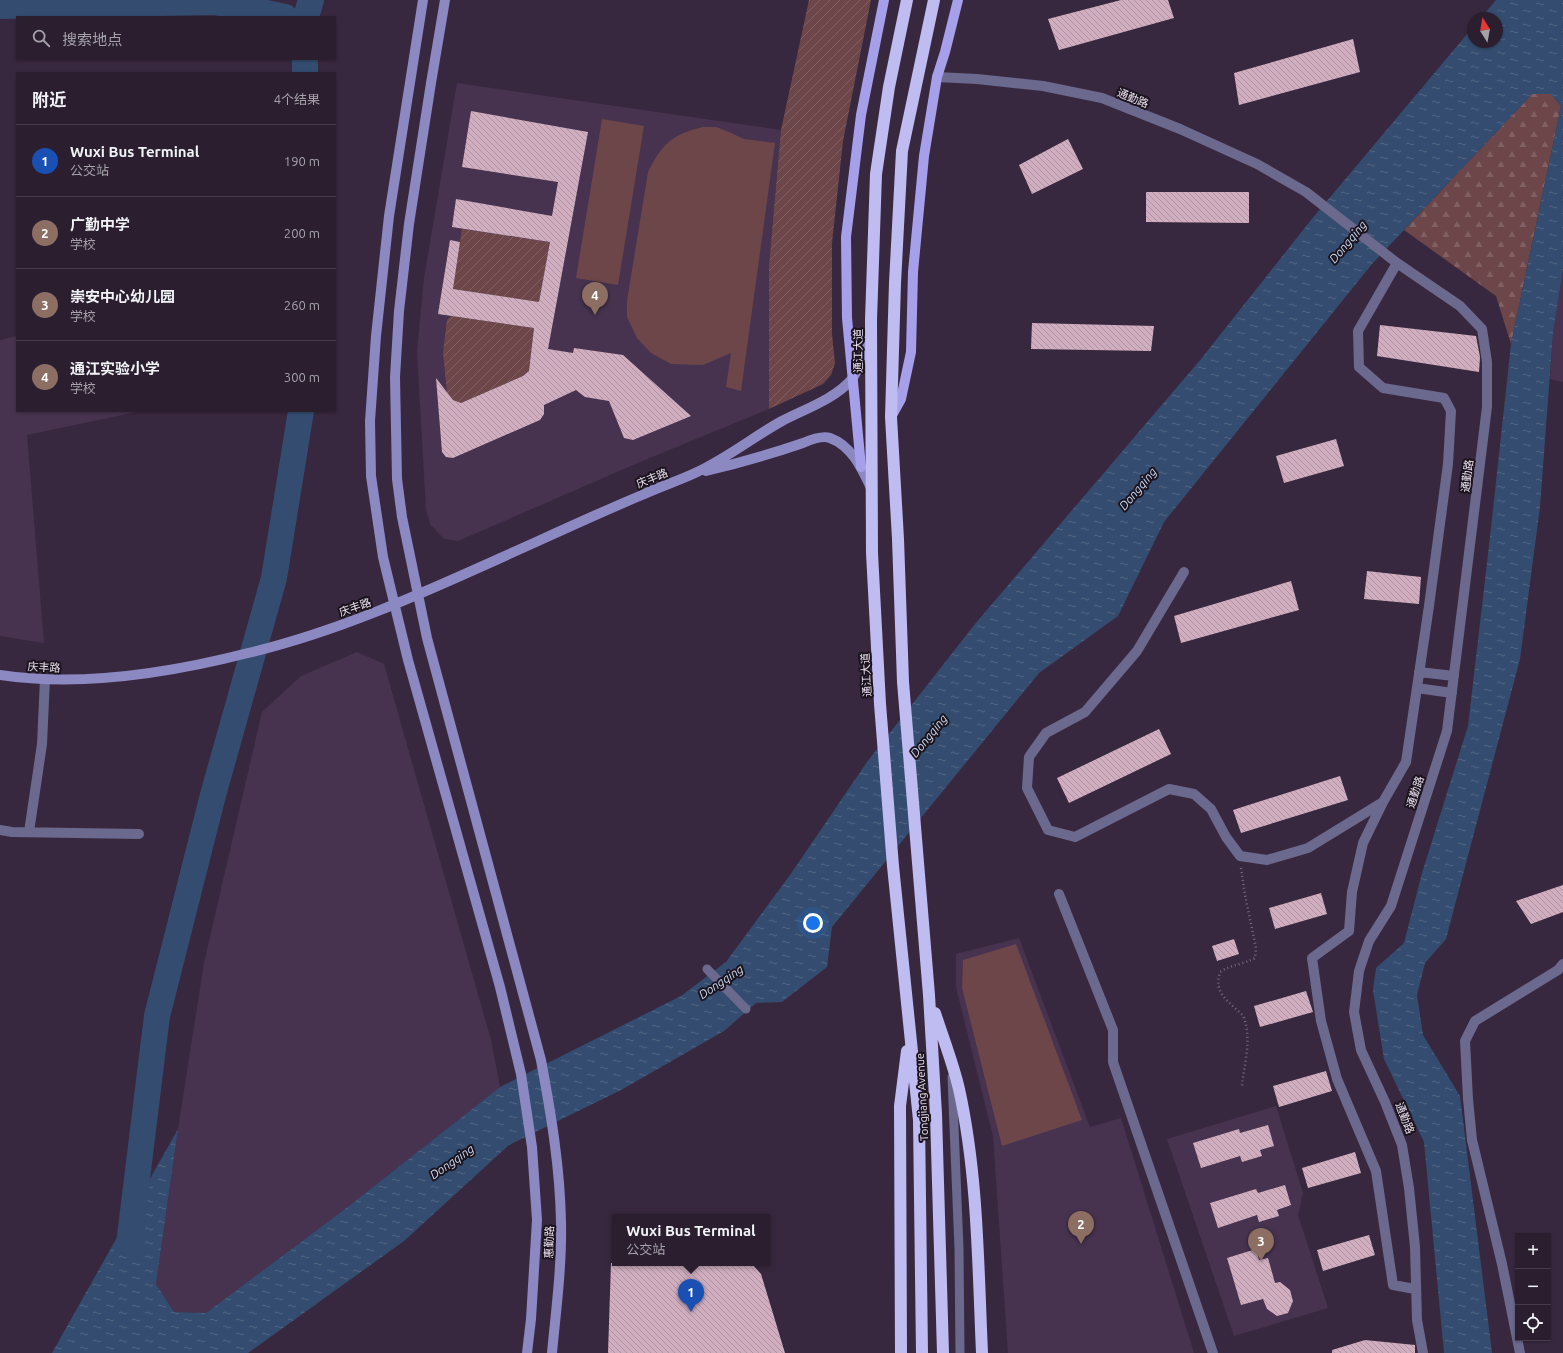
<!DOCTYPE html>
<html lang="zh">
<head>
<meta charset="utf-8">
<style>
	body { margin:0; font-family:Ubuntu,"Noto Sans SC",sans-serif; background:#322737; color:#f1f3f6 }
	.controls { position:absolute; right:12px; bottom:12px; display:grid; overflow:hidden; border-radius:0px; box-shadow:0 1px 3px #0004 }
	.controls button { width:36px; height:36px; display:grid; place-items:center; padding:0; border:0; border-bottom:1px solid #463c4b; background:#2a1e2f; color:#f1f3f6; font:20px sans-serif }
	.compass { position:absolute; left:1467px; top:12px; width:36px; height:36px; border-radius:50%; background:#2a1e2f; box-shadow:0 1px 3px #0004; rotate:349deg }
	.you { position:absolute; left:813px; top:923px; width:14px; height:14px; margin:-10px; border:3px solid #fff; border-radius:50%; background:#1a73e8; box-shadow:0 0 0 6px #1a73e833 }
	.badge { display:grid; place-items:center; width:26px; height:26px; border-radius:50%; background:#bca0f2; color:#fff; font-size:13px; font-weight:700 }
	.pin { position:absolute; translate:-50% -33px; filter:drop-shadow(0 1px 2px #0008) }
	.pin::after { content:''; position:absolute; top:21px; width:14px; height:12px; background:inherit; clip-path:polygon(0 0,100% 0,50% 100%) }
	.popup { position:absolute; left:612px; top:1214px; width:158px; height:52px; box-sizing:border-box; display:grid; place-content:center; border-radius:0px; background:#2a1e2f; filter:drop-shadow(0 1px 3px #0005); font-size:13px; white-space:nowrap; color:#a5a2aa }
	.popup b { font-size:15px; color:#f1f3f6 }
	.popup::after { content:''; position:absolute; left:50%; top:100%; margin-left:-8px; border:8px solid transparent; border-top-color:#2a1e2f }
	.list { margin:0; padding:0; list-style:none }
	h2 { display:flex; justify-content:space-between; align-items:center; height:52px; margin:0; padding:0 16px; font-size:17px }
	h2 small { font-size:13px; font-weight:400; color:#a5a2aa }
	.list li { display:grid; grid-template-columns:26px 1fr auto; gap:12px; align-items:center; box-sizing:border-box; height:72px; padding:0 16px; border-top:1px solid #463c4b }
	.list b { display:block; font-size:15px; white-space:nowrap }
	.list p { margin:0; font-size:13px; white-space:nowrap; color:#a5a2aa }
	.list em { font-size:13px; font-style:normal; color:#a5a2aa }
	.icon { flex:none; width:22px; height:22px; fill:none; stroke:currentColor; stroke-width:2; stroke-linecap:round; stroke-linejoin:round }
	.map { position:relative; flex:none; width:1563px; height:1353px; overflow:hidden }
	.search { position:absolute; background:#2a1e2f; box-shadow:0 1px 3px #0004; left:16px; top:16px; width:320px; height:44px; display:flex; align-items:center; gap:10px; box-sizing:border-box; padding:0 14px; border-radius:0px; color:#a5a2aa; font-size:15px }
	.panel { position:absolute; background:#2a1e2f; box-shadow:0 1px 3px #0004; left:16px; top:72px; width:320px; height:340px; border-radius:0px }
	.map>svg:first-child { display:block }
	.built { fill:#47334f }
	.forest { fill:url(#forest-firs) }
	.garden { fill:url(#garden-furrows) }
	.pitch { fill:#6c4649 }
	.water { fill:url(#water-ripples) }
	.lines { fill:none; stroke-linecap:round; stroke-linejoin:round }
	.river { stroke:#344c6f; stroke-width:26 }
	.building { fill:url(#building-back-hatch) }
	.path { stroke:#77697d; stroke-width:2.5; stroke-dasharray:1 3; stroke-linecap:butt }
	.lane { stroke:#6b698d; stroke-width:9 }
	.street { stroke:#6b698d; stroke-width:10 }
	.secondary { stroke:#8c88c2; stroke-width:10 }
	.primary { stroke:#a6a0eb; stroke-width:10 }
	.highway { stroke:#bfbcf2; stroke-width:12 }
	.labels { text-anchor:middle; stroke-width:4; stroke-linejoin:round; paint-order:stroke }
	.street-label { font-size:11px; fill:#ece1f0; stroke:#1b141e }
	.water-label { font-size:12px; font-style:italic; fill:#cbdcf4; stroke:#1b141e }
</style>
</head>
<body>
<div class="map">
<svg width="1563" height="1353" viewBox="0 0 1563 1353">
	<defs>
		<pattern id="forest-firs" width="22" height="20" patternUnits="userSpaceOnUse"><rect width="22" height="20" fill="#6c4649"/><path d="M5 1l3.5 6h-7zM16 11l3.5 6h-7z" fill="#816064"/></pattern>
		<pattern id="garden-furrows" width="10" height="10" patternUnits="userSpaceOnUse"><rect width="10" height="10" fill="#6c4649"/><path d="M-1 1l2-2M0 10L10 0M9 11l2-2" fill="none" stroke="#816064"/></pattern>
		<pattern id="water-ripples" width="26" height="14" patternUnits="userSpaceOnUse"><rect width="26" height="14" fill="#344c6f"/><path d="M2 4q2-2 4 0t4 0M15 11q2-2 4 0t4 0" fill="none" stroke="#526684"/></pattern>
		<pattern id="building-back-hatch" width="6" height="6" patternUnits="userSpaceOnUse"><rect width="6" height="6" fill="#d0aec0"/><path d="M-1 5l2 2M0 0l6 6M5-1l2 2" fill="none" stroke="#ae94a2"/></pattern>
	</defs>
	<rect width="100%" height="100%" fill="#38283f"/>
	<path class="built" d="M457,83L781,130L769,265V409L640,462L458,541L444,539L430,524L426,509L417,352L424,278Z
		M1563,270V382L1550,379L1553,333Z
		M17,336V411H141L27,435L44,643L0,636V340Z
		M357,652L384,664L491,1040L500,1087L345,1209L206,1313L174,1312L156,1284L178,1129L204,963L262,712L301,676Z
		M1019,938L1090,1127L1121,1118L1194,1353H1008L993,1136L956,987V954Z
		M1276,1106L1303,1193L1298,1215L1328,1308L1234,1336L1167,1139Z"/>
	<path class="forest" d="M1532,94H1551L1561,106L1511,344L1496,296L1404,230Z"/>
	<path class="garden" d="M809,0H871L843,141L832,243V334L835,363L831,375L823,384L769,409V265L781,130Z
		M462,229L550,242L539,302L453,289Z
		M451,316L534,328L529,371L523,376L461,403L453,400L447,393L443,352L447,320Z"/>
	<path class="pitch" d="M602,119L644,126L618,285L576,278Z
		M703,127H716L729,132L744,139L775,143L741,391L726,387L731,353L703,365L671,364L651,353L637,338L627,317V301L648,172C663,143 671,135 703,127Z
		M1016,944L1082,1120L1002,1146L962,988L963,960Z"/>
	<path class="water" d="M1496,0H1563V270L1553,333L1540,507L1520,659L1446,939L1425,963L1417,995L1423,1035L1460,1096L1492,1353H1444L1424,1142L1384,1059L1373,990L1376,968L1404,943L1422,873L1468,726L1490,537L1511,344L1561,106L1551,94H1532L1372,264L1164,522L1118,616L1039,673L832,927L827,967L782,1002L756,1003L724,1031L621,1090L509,1145L404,1241L248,1353H52L178,1129L156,1284L174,1312L206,1313L345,1209L500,1087L681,996L726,962L790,875L867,762L975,624L1201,359L1311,220L1473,27V42H1497V18H1481Z"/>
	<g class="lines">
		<path class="river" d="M0,6L215,2L285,17
			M306,17L311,0
			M305,73V59
			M129,1244L157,1016L213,795L274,578L301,411"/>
	</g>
	<path class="building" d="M1121,0H1168L1174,18L1059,50L1048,19Z
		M1353,39L1360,72L1239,105L1234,73Z
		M471,111L588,132L548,349L573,353L574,348L623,355L691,416L633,440L624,438L609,401L585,397L576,390L544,405V414L540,420L453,458L446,457L442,452L436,378L453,400L461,403L523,376L529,371L534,328L438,314L450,240L460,242L453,289L539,302L550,242L452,227L456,199L552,216L558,182L462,167Z
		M1068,139L1083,169L1032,194L1019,165Z
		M1146,192H1249V223L1146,222Z
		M1032,323L1154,326L1151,351L1031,349Z
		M1380,325L1476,336L1480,357L1479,372L1377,356Z
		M1336,439L1344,466L1284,483L1276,456Z
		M1367,571L1421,577L1419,604L1364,599Z
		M1291,581L1299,610L1181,643L1174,616Z
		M1159,729L1171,754L1069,803L1057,778Z
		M1340,776L1348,800L1241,833L1233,810Z
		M1563,885V912L1531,924L1516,901Z
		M1321,893L1327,914L1275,929L1269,908Z
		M1234,939L1239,954L1217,961L1212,946Z
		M1306,991L1313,1012L1260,1027L1254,1006Z
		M1326,1071L1332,1091L1279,1107L1273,1086Z
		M1268,1125L1274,1146L1260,1150L1262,1156L1242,1162L1240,1156L1201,1168L1193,1143L1239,1129L1240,1133Z
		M1355,1152L1361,1173L1308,1188L1302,1168Z
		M1285,1185L1291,1205L1277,1210L1279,1216L1259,1222L1257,1215L1218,1228L1210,1203L1256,1189L1258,1193Z
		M1369,1235L1375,1255L1323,1271L1317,1250Z
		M1256,1249L1259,1260L1268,1258L1275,1283L1280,1282L1290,1290L1293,1301L1288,1313L1277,1316L1267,1309L1263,1299L1241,1305L1227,1258Z
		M611,1263H751L761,1274L785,1353H608Z
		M1365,1340L1415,1345V1353H1332V1350Z"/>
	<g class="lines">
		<path class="path" d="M1241,868L1245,895L1256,948L1255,958C1242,965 1232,964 1220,972C1214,992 1225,998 1238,1011C1240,1013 1243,1015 1244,1018C1252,1041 1244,1064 1242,1086"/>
		<path class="lane" d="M707,969L746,1009
			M952,1077L959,1249L960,1353"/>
		<path class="street" d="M937,77L977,79L1043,86L1102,98L1180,129L1257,164L1306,192L1397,263L1460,306L1482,329L1487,362V407L1447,731L1391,906L1369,941L1359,971L1354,1012L1361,1050L1385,1102L1402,1145L1409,1188L1415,1247L1417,1320L1423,1353
			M1397,263L1358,331L1359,367L1383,388L1444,398L1451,411L1448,464L1429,606L1406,762L1383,802L1363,843L1352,892L1349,931L1312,958L1321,1021L1337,1079L1376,1171L1393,1285L1415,1289
			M1184,572L1137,651L1085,712L1046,733L1029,757L1027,788L1048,830L1075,837L1169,789L1194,794L1211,809L1226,837L1240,856L1267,860L1308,848L1383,802
			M1419,672L1454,676
			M1417,688L1452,693
			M0,830L12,832L139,834
			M29,832L42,744L45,679
			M1059,894L1113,1030V1062L1213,1353
			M1520,1353L1502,1264L1472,1140L1468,1099L1465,1041L1475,1021L1558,970L1563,964"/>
		<path class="secondary" d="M423,0L389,216L376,336L370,421L371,476L383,557L408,660L500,987L521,1074L532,1147L537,1220L531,1319L527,1353
			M445,0L431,83L409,224L399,311L395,377L397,479L402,517L427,638L541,1060C551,1114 560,1167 561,1222C562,1266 556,1310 552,1353
			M706,471C739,463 771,454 803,443C810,440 822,435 830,438C852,446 862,469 871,488
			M0,675C80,687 170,673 248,653C349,629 442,584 536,542C571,526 606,510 642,495C659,487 678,481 695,473C726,459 753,437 782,421C805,409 835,399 852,379C860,368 865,352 869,339"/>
		<path class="primary" d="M891,417L901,399L911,352L913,272L924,156L937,77L945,52L958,0
			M861,467L847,318L846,237L861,115L884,0"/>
		<path class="highway" d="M907,0L889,87L876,174L871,320L872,553L880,704L893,866L919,1120L922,1353
			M934,0L902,151L895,283L891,417L898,539L903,682L929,995L936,1114L943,1353
			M935,1013C943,1038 953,1063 959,1089C978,1175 978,1265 982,1353
			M901,1353L900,1106L907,1051"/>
	</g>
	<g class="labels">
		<g class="street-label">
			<text transform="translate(1133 98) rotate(22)" y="4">通勤路</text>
			<text transform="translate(858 351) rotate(-90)" y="4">通江大道</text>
			<text transform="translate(1467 476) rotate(-83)" y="4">通勤路</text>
			<text transform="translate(652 478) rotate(-22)" y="4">庆丰路</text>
			<text transform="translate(355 607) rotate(-19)" y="4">庆丰路</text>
			<text transform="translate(44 667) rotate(3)" y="4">庆丰路</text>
			<text transform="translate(866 675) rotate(-93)" y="4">通江大道</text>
			<text transform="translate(1415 792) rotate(-72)" y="4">通勤路</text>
			<text transform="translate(922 1097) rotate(-93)" y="4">Tongjiang Avenue</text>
			<text transform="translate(1405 1118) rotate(69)" y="4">通勤路</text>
			<text transform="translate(549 1242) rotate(-88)" y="4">惠勤路</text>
		</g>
		<g class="water-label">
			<text transform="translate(1348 242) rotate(-50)" y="4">Dongqing</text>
			<text transform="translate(1138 489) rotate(-50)" y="4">Dongqing</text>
			<text transform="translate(929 736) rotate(-51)" y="4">Dongqing</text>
			<text transform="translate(721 982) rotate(-34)" y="4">Dongqing</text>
			<text transform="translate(452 1162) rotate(-35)" y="4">Dongqing</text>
		</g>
	</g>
</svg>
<div class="controls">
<button>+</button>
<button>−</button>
<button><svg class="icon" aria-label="locate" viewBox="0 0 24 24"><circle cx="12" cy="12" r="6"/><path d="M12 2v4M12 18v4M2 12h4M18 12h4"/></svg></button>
</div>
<svg class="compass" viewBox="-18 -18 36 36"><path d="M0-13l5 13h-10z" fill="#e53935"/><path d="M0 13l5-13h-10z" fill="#a5a2aa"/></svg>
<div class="you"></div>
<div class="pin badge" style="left:691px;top:1312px;background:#1a4fb4">1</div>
<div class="popup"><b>Wuxi Bus Terminal</b>公交站</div>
<div class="pin badge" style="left:1081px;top:1244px;background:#8d6e63">2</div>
<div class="pin badge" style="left:1261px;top:1261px;background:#8d6e63">3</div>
<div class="pin badge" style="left:595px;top:315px;background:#8d6e63">4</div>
<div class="search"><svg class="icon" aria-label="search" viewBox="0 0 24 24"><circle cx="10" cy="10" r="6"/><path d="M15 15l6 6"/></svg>搜索地点</div>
<section class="panel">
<h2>附近<small>4个结果</small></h2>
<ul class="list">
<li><span class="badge" style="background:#1a4fb4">1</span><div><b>Wuxi Bus Terminal</b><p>公交站</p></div><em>190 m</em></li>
<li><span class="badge" style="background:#8d6e63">2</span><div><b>广勤中学</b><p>学校</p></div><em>200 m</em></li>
<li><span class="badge" style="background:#8d6e63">3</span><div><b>崇安中心幼儿园</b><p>学校</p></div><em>260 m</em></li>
<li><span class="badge" style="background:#8d6e63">4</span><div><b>通江实验小学</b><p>学校</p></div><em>300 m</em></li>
</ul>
</section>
</div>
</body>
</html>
